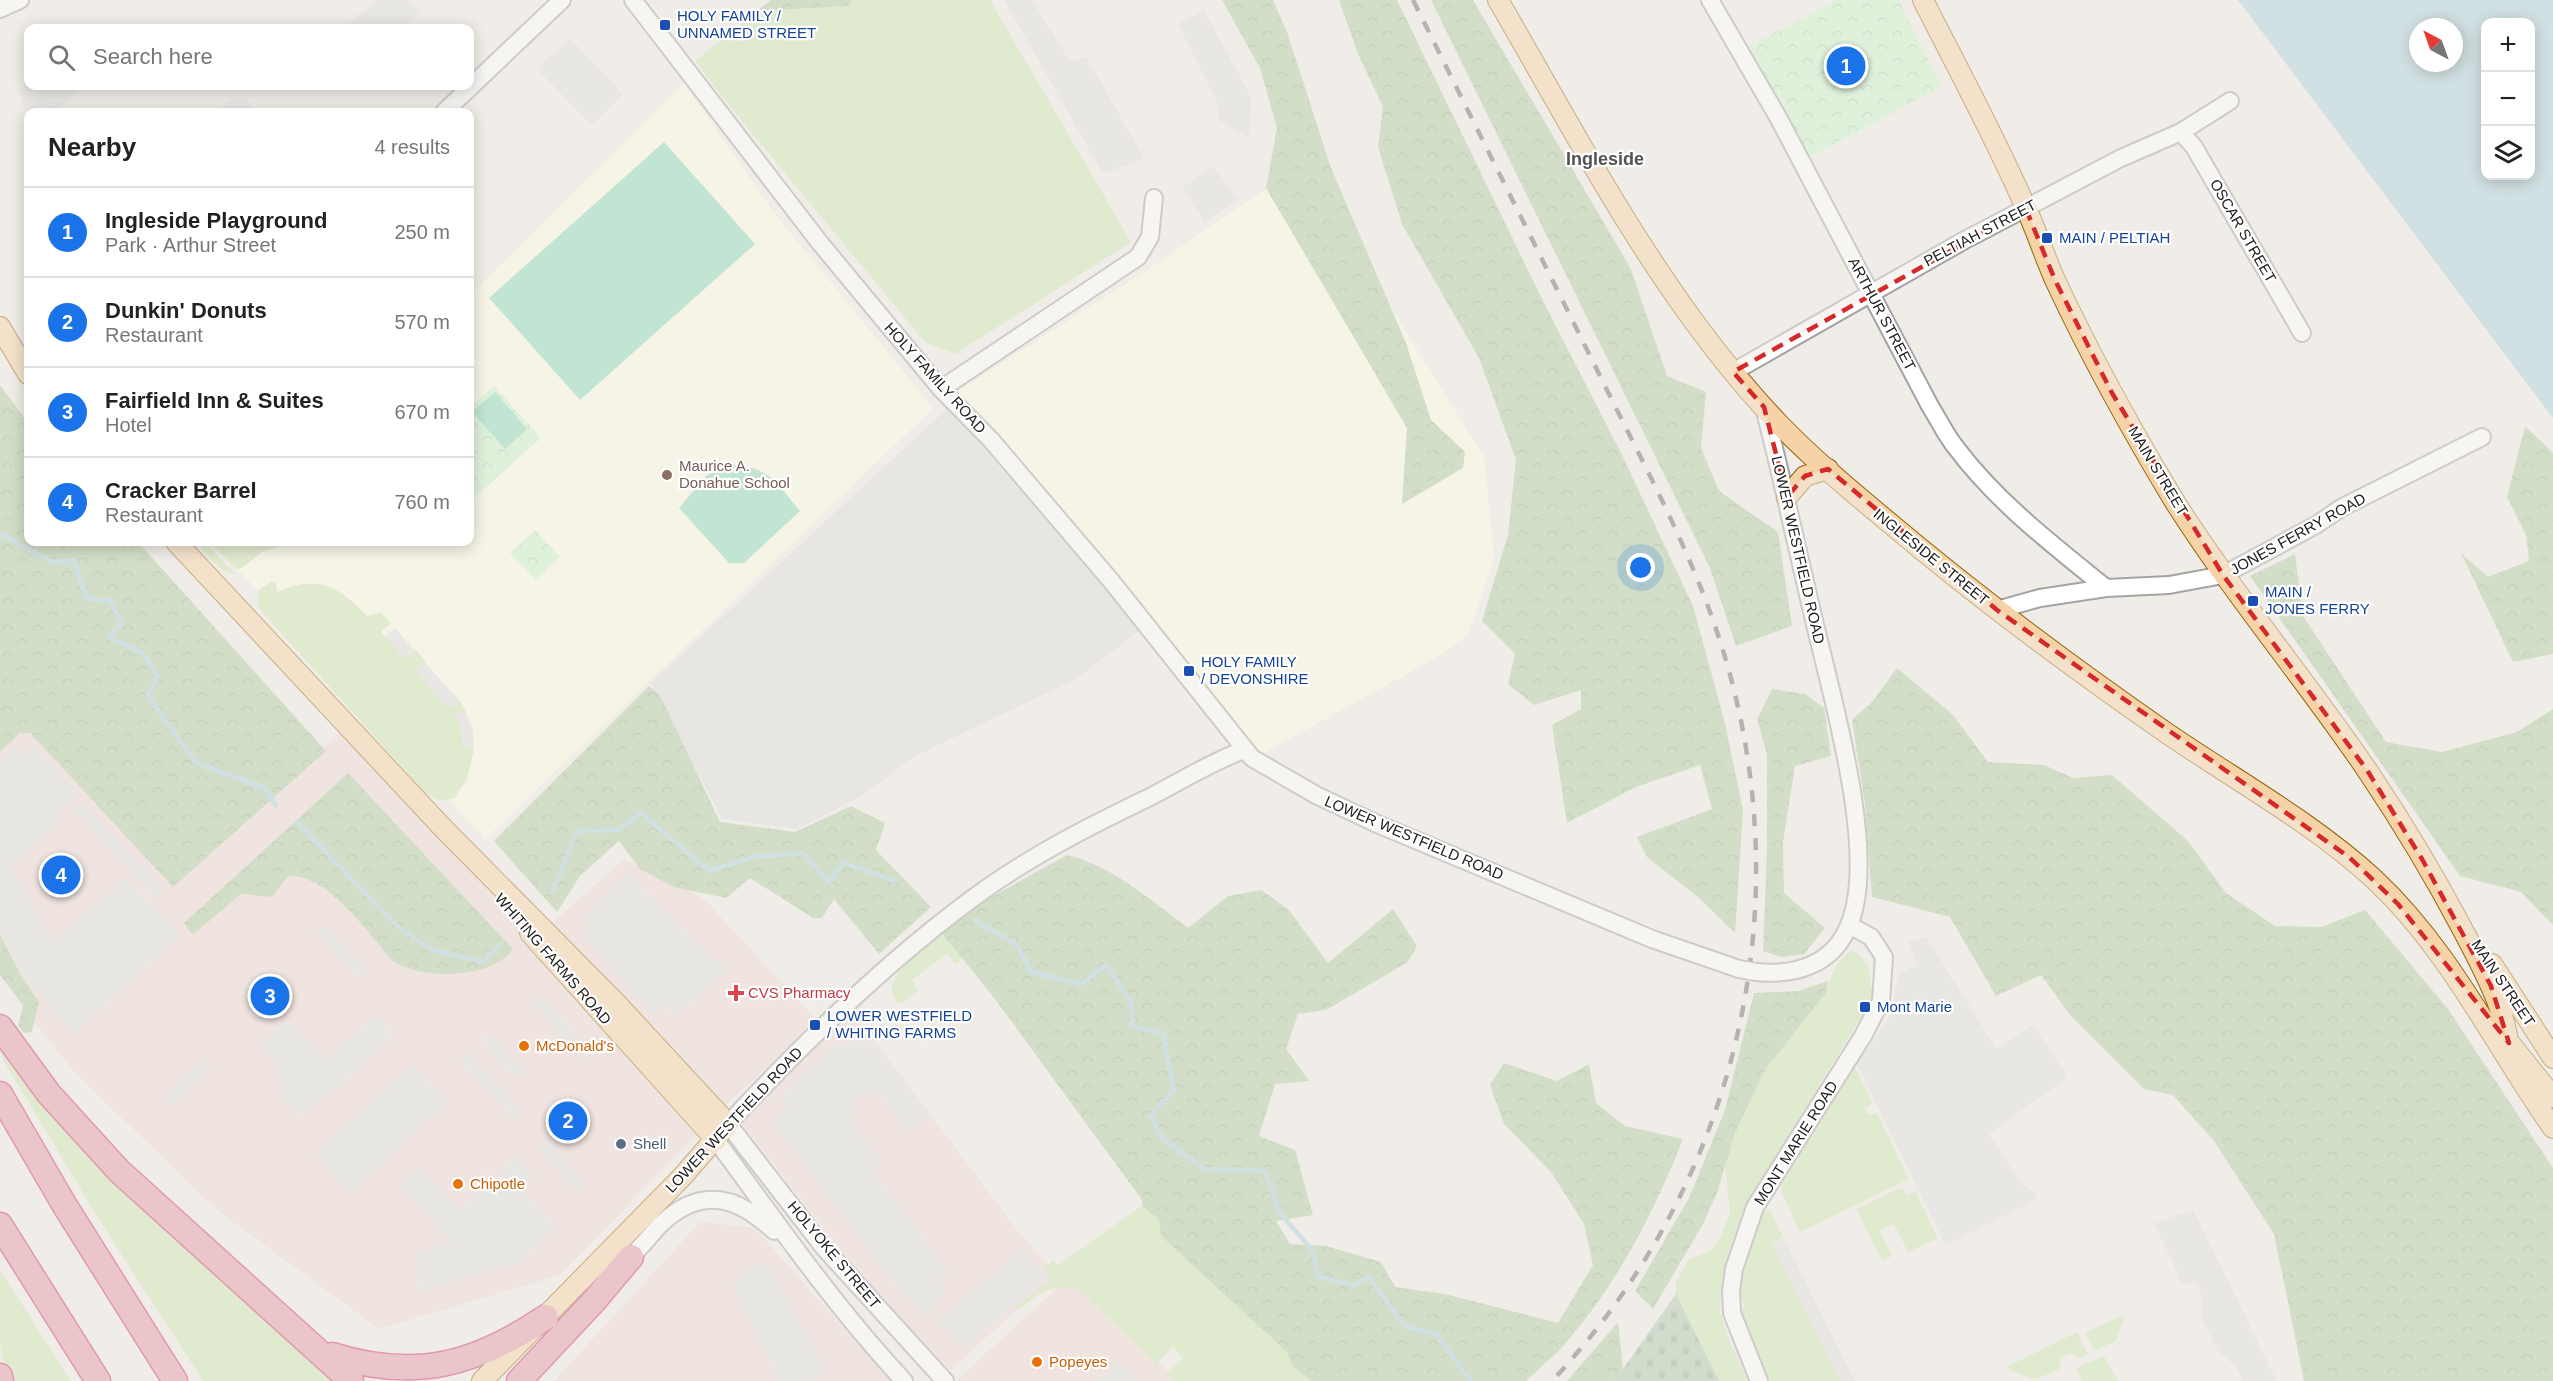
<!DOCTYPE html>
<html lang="en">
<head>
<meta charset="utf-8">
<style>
	body { margin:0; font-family:Arial,sans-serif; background:#f6f6f6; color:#222 }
	.controls { position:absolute; right:18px; top:18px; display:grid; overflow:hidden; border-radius:12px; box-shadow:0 3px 15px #0003 }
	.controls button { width:54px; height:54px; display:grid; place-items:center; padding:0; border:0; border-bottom:2px solid #e0e0e0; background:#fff; color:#222; font:30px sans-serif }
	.compass { position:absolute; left:2409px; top:18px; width:54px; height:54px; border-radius:50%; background:#fff; box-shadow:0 3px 15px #0003; rotate:319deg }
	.you { position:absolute; left:1641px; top:568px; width:21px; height:21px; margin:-15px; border:4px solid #fff; border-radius:50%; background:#1a73e8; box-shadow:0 0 0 9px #1a73e833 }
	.badge { display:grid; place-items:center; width:39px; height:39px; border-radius:50%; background:#1a73e8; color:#fff; font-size:20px; font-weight:700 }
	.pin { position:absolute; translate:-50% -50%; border:3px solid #fff; box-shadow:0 2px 6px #0006 }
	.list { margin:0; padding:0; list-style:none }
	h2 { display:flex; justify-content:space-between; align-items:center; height:78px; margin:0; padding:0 24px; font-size:26px }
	h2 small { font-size:20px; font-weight:400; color:#767676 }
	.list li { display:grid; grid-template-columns:39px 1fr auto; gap:18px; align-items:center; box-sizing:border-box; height:90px; padding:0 24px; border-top:2px solid #e0e0e0 }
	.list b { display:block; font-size:22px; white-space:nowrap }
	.list p { margin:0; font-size:20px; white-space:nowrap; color:#767676 }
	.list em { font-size:20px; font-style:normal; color:#767676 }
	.icon { flex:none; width:33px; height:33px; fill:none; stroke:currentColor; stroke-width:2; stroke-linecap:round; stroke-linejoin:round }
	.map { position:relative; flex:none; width:2553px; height:1381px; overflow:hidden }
	.search { position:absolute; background:#fff; box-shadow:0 3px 15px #0003; left:24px; top:24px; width:450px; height:66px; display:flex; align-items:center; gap:15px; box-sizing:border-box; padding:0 21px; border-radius:12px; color:#767676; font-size:22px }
	.panel { position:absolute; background:#fff; box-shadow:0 3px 15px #0003; left:24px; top:108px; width:450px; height:438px; border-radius:12px }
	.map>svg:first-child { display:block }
	.residential { fill:#dedddd }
	.commercial { fill:#efd9d8 }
	.education { fill:#fdfde4 }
	.grass { fill:#cce6b2 }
	.forest { fill:url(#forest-crowns) }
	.cemetery { fill:url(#cemetery-stones) }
	.park { fill:url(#park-crowns) }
	.pitch { fill:#8bd9ba }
	.parking { fill:#e0e0e0 }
	.water { fill:#abd0db; fill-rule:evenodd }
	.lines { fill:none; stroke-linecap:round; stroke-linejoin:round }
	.stream { stroke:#abd0db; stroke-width:4.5 }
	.minor-casing { stroke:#a4a4a4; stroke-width:20 }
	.major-casing { stroke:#92640a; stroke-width:22 }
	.highway-casing { stroke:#d0336b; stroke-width:27 }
	.minor { stroke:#fff; stroke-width:16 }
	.major { stroke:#f6d3a7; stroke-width:20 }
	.highway { stroke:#e295a4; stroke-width:24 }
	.rail { stroke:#6e6e6e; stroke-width:4.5; stroke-dasharray:12 12; stroke-linecap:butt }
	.minor-bridge-casing { stroke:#a4a4a4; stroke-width:20; stroke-linecap:butt }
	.minor-bridge { stroke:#fff; stroke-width:16 }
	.marked { fill:none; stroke:#d62828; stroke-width:4.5; stroke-dasharray:12 8; stroke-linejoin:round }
	.transit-dot { fill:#1a4fb4; stroke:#fff; stroke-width:2 }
	.education-dot { fill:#8d6e63; stroke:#fff; stroke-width:2 }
	.health-dot { fill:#e0444e; stroke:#fff; stroke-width:2 }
	.food-dot { fill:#e8710a; stroke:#fff; stroke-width:2 }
	.service-dot { fill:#5c6f8a; stroke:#fff; stroke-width:2 }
	.labels { text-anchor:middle; stroke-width:4.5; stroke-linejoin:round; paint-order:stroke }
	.transit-label { font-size:15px; fill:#164399; stroke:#fff; text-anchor:start }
	.street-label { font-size:15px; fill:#202020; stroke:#fff }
	.education-label { font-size:15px; fill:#785e54; stroke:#fff; text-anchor:start }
	.health-label { font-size:15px; fill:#be3a42; stroke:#fff; text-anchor:start }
	.food-label { font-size:15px; fill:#c56008; stroke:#fff; text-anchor:start }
	.service-label { font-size:15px; fill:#4e5e75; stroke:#fff; text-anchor:start }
	.quarter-label { font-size:18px; font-weight:bold; fill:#535353; stroke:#fff }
</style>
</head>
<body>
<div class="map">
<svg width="2553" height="1381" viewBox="0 0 2553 1381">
	<defs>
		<pattern id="forest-crowns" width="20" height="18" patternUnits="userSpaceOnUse" patternTransform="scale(1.5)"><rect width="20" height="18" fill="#adcd9f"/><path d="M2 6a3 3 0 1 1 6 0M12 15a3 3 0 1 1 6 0" fill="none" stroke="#95b089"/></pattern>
		<pattern id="cemetery-stones" width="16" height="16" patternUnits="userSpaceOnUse" patternTransform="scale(1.5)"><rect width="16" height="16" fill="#aac8ae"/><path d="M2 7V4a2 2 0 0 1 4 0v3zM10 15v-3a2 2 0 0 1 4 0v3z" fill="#92ac95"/></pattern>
		<pattern id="park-crowns" width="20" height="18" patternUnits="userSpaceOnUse" patternTransform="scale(1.5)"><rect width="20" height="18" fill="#c9f6cc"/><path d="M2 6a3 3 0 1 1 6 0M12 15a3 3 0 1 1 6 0" fill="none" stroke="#acd3af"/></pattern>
	</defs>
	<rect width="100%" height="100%" fill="#f0ede8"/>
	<path class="residential" d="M949,407L1140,630L1076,679L915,756L860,797L797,829L722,819L651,683Z"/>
	<path class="commercial" d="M25,726L175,879L342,730L533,940L624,859L673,880L705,900L818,1021L726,1105L560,1275L379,1329L218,1211L74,1072L32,1020L0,964V749Z
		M851,1009L1022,1236L1057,1274L950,1370L885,1306L741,1123L784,1072Z
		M700,1222L755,1228L890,1381H554Z
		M1070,1276L1178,1381H956Z"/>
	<path class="education" d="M684,84L775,214L933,408L485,839L225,555L240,542H470V295Z
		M1304,167L1484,457L1494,558L1468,634L1441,655L1262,754L957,392L1149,269L1255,196Z"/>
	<path class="grass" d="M853,0H990L1131,242L955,354L925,342L737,115L695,61L757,11L847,6Z
		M205,542L236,575C223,572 201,555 200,542Z
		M209,542L231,544L298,542L263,551L242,568L237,569Z
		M272,581L276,583L277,592C318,574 338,586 367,616L381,613L391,623L381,632L405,659L416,650L426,662L416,670L461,702L466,712L454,713L462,731V747L474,749L467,779L454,798L440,801L426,793L262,612L258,604L259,590Z
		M942,933L962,957L959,963H955L947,954L912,980L918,991L902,1003H897L891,988L899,970Z
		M1852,949L1868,964L1873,998L1745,1206L1731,1246L1722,1278L1720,1312L1730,1343L1748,1381H1719L1676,1294V1283L1688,1260L1710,1251L1721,1236L1730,1213L1725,1164L1735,1133L1765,1070L1826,993C1829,975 1838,961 1852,949Z
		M0,1046L342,1381H203L98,1218L2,1058Z
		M1854,1065L1872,1103L1865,1109L1869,1115L1877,1113L1909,1179L1800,1232L1782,1193L1780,1182Z
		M1902,1187L1906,1195L1915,1191L1938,1238L1908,1252L1894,1224L1880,1231L1892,1256L1882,1261L1856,1209Z
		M1142,1206L1159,1220L1286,1351L1293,1366L1311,1381H1173L1166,1374L1183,1358L1173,1347L1156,1364L1081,1291C1053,1281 1042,1293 1020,1308L1011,1306L1015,1298L1021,1304L1051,1278L1045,1269L1053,1260L1058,1265Z
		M1765,1210L1770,1211L1783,1236L1772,1244L1840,1381H1767L1740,1313L1745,1304L1740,1300C1737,1285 1755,1220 1765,1210Z
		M0,1270L71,1381H8L0,1344Z
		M2125,1314L2116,1341L2094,1351L2085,1333Z
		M2077,1332L2088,1354L2078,1359L2071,1353L2065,1355L2059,1361L2061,1368L2035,1380L2010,1370L2008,1366Z
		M2104,1356L2118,1381H2082L2076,1368Z"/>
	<path class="forest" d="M771,0H853L847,6L757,11Z
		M1222,0H1273L1287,32L1331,168L1406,343L1431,420L1465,452L1463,468L1402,504L1407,428L1266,188L1277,128L1260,68Z
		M1339,0H1397L1540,295L1621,453L1693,606L1725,723L1743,811L1735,933L1699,898L1647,857L1637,837L1712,809L1700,765L1636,787L1567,823L1552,725L1581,709V690L1534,705L1508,684L1515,654L1482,621L1508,535L1516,460L1479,358L1402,224L1378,147L1383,107L1358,54Z
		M1431,0H1473L1631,269L1667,376L1706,392L1701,448L1719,491L1778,532L1792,626L1736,646L1710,568Z
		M0,385L28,423V542H138L326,751L173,887L30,733H20L0,752Z
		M2525,426L2553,453V654L2513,662L2461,553L2488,577L2529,561L2526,535L2507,497Z
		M2295,554L2303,616L2386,742L2442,752L2517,732L2553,709V925L2521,892L2460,876L2250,576Z
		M1897,668L1953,715L1988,762L2044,765L2073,778L2112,775L2188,841L2226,893L2275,926L2321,927L2365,910L2448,1009L2553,1168V1381H2304L2274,1234L2214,1141L2173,1095L2144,1089L2070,1015L2041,975L1996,996L1950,917L1872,897L1865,804L1852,720L1872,702Z
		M649,686L660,695L720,822L795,832L851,806L885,823L876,850L931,907L879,954L834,899L822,918H813L750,878L726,898L674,887L640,869L619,841L580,876L557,912L494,841Z
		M1772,689L1805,694L1824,708L1831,756L1795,766L1783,842L1784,893L1825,928L1804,954L1781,957L1763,951L1767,850V755L1757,719Z
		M348,773L513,949C492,980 422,980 393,961C370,935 327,873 288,876L273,896C261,898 252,894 241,894L194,934L191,933L184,923Z
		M1067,855C1111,865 1152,901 1188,928L1228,896L1261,890L1289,910L1328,963L1393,909L1417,946L1408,962L1326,1010L1298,1014L1286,1049L1309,1081L1275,1084L1259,1136L1295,1150L1313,1215L1276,1221L1290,1244L1326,1246L1381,1262L1395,1287L1445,1294L1558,1323L1593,1265L1584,1224L1551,1172L1504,1124L1490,1085L1504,1063L1557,1081L1589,1064L1596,1103L1625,1126L1683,1139C1655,1210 1619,1281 1569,1339C1557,1354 1540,1367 1526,1381H1311L1293,1366L1286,1351L1161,1236L1159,1220L1142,1206V1200L998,1003L942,933L977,905Z
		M0,935L22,977L39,1002L32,1032L24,1033L18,1026L23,1005L0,975Z
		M1828,981L1826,993L1765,1070L1735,1133L1717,1193L1703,1224L1653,1309L1635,1291L1689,1198L1725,1110L1754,993L1798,991Z
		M1618,1322L1623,1369L1615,1381H1567Z"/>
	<path class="cemetery" d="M1676,1294L1719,1381H1615L1623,1369Z"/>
	<path class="park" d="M1837,0H1899L1942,87L1808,158L1749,46Z
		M494,386L541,438L473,499L470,496V407Z
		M535,530L560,557L536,580L510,553Z"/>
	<path class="pitch" d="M664,142L755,244L580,400L489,298Z
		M495,392L527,429L505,449L472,412Z
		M726,464C770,467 774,480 800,511L744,563H729L679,508L706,476Z"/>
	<path class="parking" d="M376,0H409L421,12L404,28H345Z
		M1004,0H1032L1068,59L1077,61L1086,56L1144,158L1103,174Z
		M1204,10L1251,97L1250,139L1219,120L1217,101L1178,24Z
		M570,38L623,94L592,125L537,69Z
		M28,83V86H83L56,112H30L21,104L20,90Z
		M230,99H245L258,112H216Z
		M1214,166L1237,199L1205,223L1182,188Z
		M925,454L934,463L793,599L767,616L721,639L719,627L772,598Z
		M974,469L1088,591L1080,598L1086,605L1061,627L1044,609L1047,603L975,523L982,516L963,495V480Z
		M395,628L415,651L405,660L385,637Z
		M1016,648L1036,665L1040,676L922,735L905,702Z
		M425,663L459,700L449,709L415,671Z
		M676,682L741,807L731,812L724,810L668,695Z
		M453,712H466L473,730L474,749L462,747V731Z
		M16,745L25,755L34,747L78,794L61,809L59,821L11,865L52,942L125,879L181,934L74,1033L23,975L0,931V760Z
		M846,783L852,796L816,818L811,819L802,809Z
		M81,799L163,890L155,898L72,807Z
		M629,873L704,950L728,968L674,1017L663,1005L653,1014L581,934L590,926L583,916Z
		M324,925L368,971L360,979L316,932Z
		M1927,938L1996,1048L2033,1025L2068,1077L1989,1134L2020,1182L2034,1193L2037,1199L1945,1245L1857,1064L1892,1012L1898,974L1917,965L1908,941Z
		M538,994L593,1050L586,1060L533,1003Z
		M375,1015L386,1026L392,1038L326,1097L324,1095L299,1117L281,1096L278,1066L260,1045L287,1020L326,1059Z
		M489,1033L525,1072L514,1077L479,1039Z
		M866,1033L929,1117L909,1132L878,1092L871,1097H856L852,1123L881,1161L876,1166V1175L950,1273L938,1281L947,1290L926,1316L900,1291L772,1122L788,1107L780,1096L836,1045L856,1041Z
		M468,1052L520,1109L514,1119L461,1062Z
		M205,1058L213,1066L171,1105L163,1097Z
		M412,1065L448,1102L350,1193L316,1153Z
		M546,1139L585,1183L577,1191L537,1146Z
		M517,1156L534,1176L522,1191L556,1227L520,1262L419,1292L416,1283L418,1262L416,1253L451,1241L400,1186L419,1167L461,1209Z
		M2193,1209L2277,1381H2243L2236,1367L2218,1351L2202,1318L2201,1293L2195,1281L2183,1285L2154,1224Z
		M1784,1238L1855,1381H1840L1772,1243Z
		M1022,1249L1048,1277L964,1348L937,1321Z
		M767,1262L826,1370L816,1376L814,1381H780L732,1286L752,1266Z
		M1118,1362L1138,1381H1099Z"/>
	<path class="water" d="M2238,0H2553V418ZM2486,22H2530V176H2486ZM2418,27H2454V63H2418Z"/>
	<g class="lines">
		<path class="stream" d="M0,534L53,562L74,560L87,599L110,601L122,623L109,637L143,654L158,675L148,696L196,763L265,788L276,806
			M297,822L397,926L432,950L483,962L501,944
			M553,891L577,831L619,830L641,813L710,871L753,857L803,853L829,882L844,863L895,881
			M975,920L1017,945L1031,972L1081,984L1106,965L1131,1002L1132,1027L1163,1033L1174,1091L1151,1115L1161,1137L1205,1169L1265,1171L1280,1213L1313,1251L1318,1277L1354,1285L1369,1277L1405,1327L1436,1334L1471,1381"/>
		<g class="minor-casing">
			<path id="minor" d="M633,0L820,243L941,389L991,440L1112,582L1252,758L1316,795L1375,823L1652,939L1739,969
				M1710,0L1779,119L1930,406C1939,420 1946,436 1957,449C1998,503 2053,545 2106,588
				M0,9L20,0
				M444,112L562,0
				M2181,132L2194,147L2302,333
				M1733,372L1963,241L2121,158L2181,132L2230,101
				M941,389L1138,257L1150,237L1154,198
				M1997,610L2040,598L2106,588L2169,585L2223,575L2316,525L2341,508L2482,437
				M1756,972C1795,976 1833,965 1849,925C1879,854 1831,695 1814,620C1797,549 1782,478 1764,407
				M716,1140C777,1223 834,1306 904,1381
				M622,1261C639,1253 649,1235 663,1222C703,1186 738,1197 774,1231
				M945,1381L825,1249L728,1124C805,1041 894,954 987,888C1038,852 1094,824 1150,797C1181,781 1211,762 1244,750
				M1759,1381L1732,1313L1731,1291L1734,1269L1755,1207L1863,1036L1881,1001L1884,957L1871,937L1849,925"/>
		</g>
		<g class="major-casing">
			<path id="major" d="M1498,0C1583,146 1662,302 1780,425C1813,459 1850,490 1886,520C1976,596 2071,667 2168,734C2237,781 2313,823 2374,879C2450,950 2494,1044 2553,1128
				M1923,0C1958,69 1995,137 2026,208C2037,232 2045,258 2056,282C2091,357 2132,431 2175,502C2234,595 2305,679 2367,770C2402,822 2435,877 2464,932C2485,973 2507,1011 2510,1057
				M0,327L28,374
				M1787,497L1805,476L1828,469
				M176,542L442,827L617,1004L728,1124L682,1177L482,1381
				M530,933L716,1140
				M2492,964L2553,1058
				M2509,1042L2553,1097"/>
		</g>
		<g class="highway-casing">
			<path id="highway" d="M0,1027L49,1094L119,1171L351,1381
				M0,1094L65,1206L175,1381
				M0,1225L98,1381
				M332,1355C415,1381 475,1365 546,1317
				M0,1376L1,1381
				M519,1381L594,1301L631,1257"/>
		</g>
		<use href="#minor" class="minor"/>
		<use href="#major" class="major"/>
		<use href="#highway" class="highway"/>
		<path class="rail" d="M1413,0C1476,127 1539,253 1602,380C1649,475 1701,569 1729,671C1799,924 1731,1190 1552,1381"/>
		<g class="minor-bridge-casing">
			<path id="minor-bridge" d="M1739,969L1756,972"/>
		</g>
		<use href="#minor-bridge" class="minor-bridge"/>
	</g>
	<path d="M0 0H2553V1381H0ZM2026,209L2055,280L2112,393L2223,575L2367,770L2422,859L2491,986L2509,1043L2398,904L2349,857L1997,610L1828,469L1805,476L1787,497L1764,407L1733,372Z" fill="#f0ede8" fill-opacity=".55" fill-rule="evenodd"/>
	<path class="marked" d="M2026,209L2055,280L2112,393L2223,575L2367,770L2422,859L2491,986L2509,1043L2398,904L2349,857L1997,610L1828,469L1805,476L1787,497L1764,407L1733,372Z"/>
	<g class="transit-dot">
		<rect x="659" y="19" width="12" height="12" rx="3"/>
		<rect x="2041" y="232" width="12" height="12" rx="3"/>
		<rect x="2247" y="595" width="12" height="12" rx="3"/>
		<rect x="1183" y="665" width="12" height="12" rx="3"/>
		<rect x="1859" y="1001" width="12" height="12" rx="3"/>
		<rect x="809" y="1019" width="12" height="12" rx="3"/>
	</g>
	<circle class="education-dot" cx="667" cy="475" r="6"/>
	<path class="health-dot" d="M733 984h6v6h6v6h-6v6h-6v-6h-6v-6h6z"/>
	<g class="food-dot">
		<circle cx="524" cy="1046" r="6"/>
		<circle cx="458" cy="1184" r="6"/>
		<circle cx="1037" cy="1362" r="6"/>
	</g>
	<circle class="service-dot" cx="621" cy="1144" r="6"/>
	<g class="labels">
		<g class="transit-label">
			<text x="677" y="21">HOLY FAMILY /<tspan x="677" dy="17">UNNAMED STREET</tspan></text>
			<text x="2059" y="243">MAIN / PELTIAH</text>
			<text x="2265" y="597">MAIN /<tspan x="2265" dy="17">JONES FERRY</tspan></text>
			<text x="1201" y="667">HOLY FAMILY<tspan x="1201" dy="17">/ DEVONSHIRE</tspan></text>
			<text x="1877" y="1012">Mont Marie</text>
			<text x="827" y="1021">LOWER WESTFIELD<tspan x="827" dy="17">/ WHITING FARMS</tspan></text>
		</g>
		<g class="street-label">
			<text transform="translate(2243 231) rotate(60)" y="5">OSCAR STREET</text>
			<text transform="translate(1980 233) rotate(-28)" y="5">PELTIAH STREET</text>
			<text transform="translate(1882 314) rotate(62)" y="5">ARTHUR STREET</text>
			<text transform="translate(935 378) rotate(48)" y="5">HOLY FAMILY ROAD</text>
			<text transform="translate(2158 471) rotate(59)" y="5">MAIN STREET</text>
			<text transform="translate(2298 534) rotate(-29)" y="5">JONES FERRY ROAD</text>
			<text transform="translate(1798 550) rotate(77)" y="5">LOWER WESTFIELD ROAD</text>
			<text transform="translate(1931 557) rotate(39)" y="5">INGLESIDE STREET</text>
			<text transform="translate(1414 838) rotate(23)" y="5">LOWER WESTFIELD ROAD</text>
			<text transform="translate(553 959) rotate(49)" y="5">WHITING FARMS ROAD</text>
			<text transform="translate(2503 983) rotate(56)" y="5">MAIN STREET</text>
			<text transform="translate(734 1120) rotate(-47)" y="5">LOWER WESTFIELD ROAD</text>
			<text transform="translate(1796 1143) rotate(-58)" y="5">MONT MARIE ROAD</text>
			<text transform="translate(834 1255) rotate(50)" y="5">HOLYOKE STREET</text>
		</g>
		<g class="education-label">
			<text x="679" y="471">Maurice A.<tspan x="679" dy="17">Donahue School</tspan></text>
		</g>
		<g class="health-label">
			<text x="748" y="998">CVS Pharmacy</text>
		</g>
		<g class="food-label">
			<text x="536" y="1051">McDonald's</text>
			<text x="470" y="1189">Chipotle</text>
			<text x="1049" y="1367">Popeyes</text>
		</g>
		<g class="service-label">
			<text x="633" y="1149">Shell</text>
		</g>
		<g class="quarter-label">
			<text x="1605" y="165">Ingleside</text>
		</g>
	</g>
</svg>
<div class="controls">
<button>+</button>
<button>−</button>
<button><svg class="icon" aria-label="layers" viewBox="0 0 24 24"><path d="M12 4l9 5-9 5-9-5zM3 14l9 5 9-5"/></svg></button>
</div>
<svg class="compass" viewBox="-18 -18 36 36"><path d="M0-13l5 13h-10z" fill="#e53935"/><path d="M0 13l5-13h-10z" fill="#767676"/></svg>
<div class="you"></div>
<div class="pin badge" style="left:1846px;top:66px">1</div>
<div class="pin badge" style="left:568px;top:1121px">2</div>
<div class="pin badge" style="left:270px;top:996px">3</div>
<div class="pin badge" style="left:61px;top:875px">4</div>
<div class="search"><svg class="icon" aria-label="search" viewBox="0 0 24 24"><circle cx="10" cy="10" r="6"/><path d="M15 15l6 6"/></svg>Search here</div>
<section class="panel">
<h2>Nearby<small>4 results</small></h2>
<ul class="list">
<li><span class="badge">1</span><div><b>Ingleside Playground</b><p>Park · Arthur Street</p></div><em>250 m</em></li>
<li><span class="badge">2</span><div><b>Dunkin' Donuts</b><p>Restaurant</p></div><em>570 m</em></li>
<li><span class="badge">3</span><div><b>Fairfield Inn &amp; Suites</b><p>Hotel</p></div><em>670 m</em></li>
<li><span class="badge">4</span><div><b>Cracker Barrel</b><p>Restaurant</p></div><em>760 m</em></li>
</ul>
</section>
</div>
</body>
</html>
